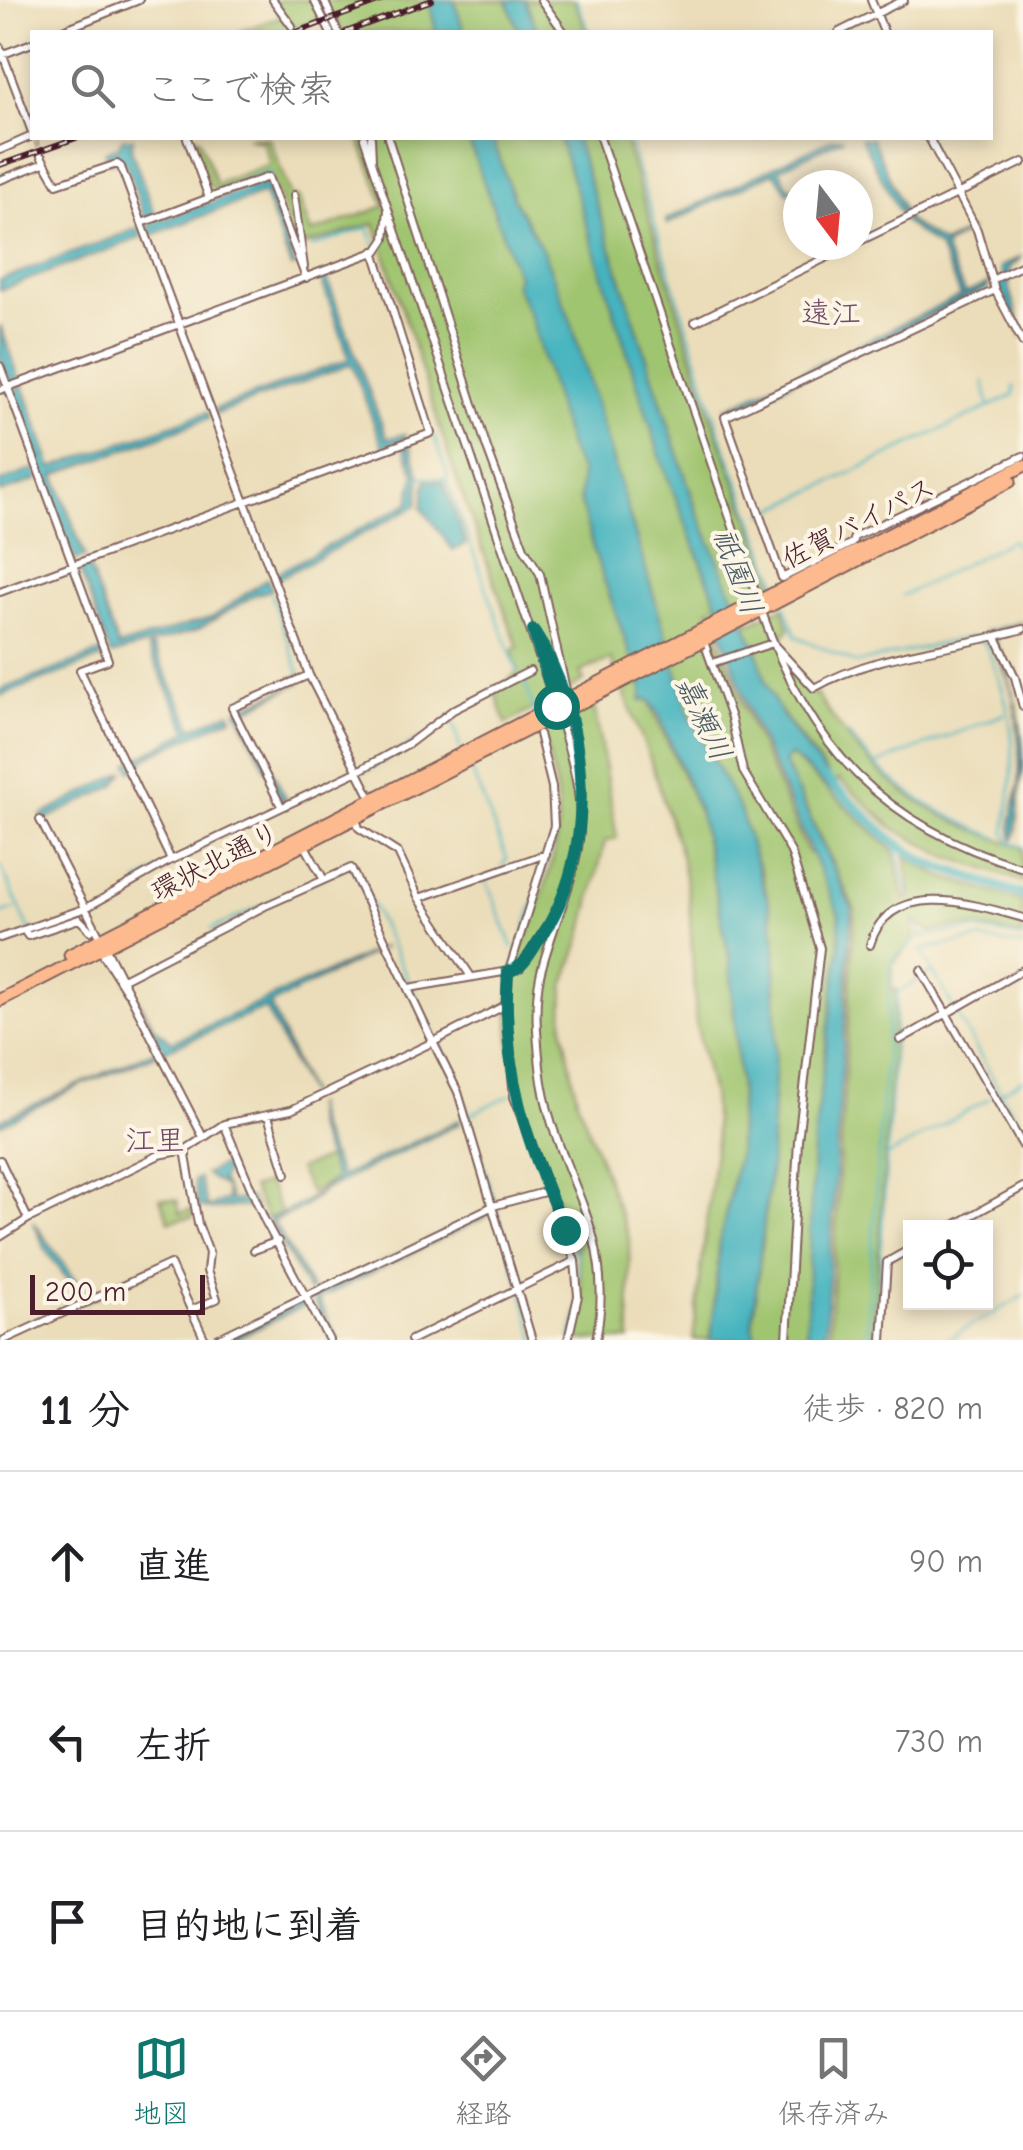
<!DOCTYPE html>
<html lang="ja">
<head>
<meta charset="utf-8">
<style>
	body { margin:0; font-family:"Comic Neue","Klee One",sans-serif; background:#f2f2f2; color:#202124 }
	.controls { position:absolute; right:30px; bottom:30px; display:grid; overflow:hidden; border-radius:0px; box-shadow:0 5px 15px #0003 }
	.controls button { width:90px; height:90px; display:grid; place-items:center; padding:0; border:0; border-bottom:2px solid #e0e0e0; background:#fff; color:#202124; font:50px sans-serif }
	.compass { position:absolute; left:783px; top:170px; width:90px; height:90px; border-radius:50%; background:#fff; box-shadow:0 5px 15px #0003; rotate:164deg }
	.scale { position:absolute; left:30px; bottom:25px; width:175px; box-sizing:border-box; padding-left:10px; border:5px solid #4a1f2b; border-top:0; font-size:28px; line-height:35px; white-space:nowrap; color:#4a1f2b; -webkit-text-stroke:8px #fcf5e5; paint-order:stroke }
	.stop { position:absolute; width:30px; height:30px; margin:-22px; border:8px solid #0f766e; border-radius:50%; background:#fff }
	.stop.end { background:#0f766e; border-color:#fff; box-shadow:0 2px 10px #0008 }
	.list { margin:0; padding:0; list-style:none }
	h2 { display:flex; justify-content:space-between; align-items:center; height:130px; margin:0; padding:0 40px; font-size:42px }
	h2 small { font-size:32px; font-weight:400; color:#757577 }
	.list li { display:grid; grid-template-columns:65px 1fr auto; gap:30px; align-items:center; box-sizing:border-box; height:180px; padding:0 40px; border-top:2px solid #e0e0e0 }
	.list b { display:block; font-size:38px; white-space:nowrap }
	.list em { font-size:32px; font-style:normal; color:#757577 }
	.icon { flex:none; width:55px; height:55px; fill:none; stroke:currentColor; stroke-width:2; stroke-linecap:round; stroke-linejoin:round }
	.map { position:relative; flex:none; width:1023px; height:1340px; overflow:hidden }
	.search { position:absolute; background:#fff; box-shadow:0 5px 15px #0003; left:30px; right:30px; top:30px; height:110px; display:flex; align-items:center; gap:25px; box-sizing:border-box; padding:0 35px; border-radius:0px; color:#757577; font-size:38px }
	.sheet { height:670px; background:#fff }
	nav { display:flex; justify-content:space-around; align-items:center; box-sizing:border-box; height:140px; border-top:2px solid #e0e0e0; background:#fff; font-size:28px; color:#757577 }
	nav a { display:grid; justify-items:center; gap:5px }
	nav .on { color:#0f766e }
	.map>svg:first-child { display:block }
	.green { fill:#a0c56f; stroke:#75724d; stroke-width:2.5 }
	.water { fill:#45b4bf; stroke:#486a75; stroke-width:2.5 }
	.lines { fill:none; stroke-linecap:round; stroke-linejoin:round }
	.stream { stroke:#45b4bf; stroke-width:2.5 }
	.river { stroke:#45b4bf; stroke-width:10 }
	.minor-tunnel { stroke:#cbb79d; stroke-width:6; stroke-dasharray:6 3; stroke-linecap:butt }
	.minor-casing { stroke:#82625d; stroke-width:10 }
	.trunk-casing { stroke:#82625d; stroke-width:15 }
	.minor { stroke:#fff; stroke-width:6 }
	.trunk { stroke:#fcba8e; stroke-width:11 }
	.rail-casing { stroke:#4a1f2b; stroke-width:6 }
	.rail { stroke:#fcf5e5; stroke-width:2.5; stroke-dasharray:8; stroke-linecap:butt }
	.trunk-bridge-casing { stroke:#82625d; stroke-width:15; stroke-linecap:butt }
	.trunk-bridge { stroke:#fcba8e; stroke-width:11 }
	.route { stroke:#0f766e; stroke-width:12 }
	.labels { text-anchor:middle; stroke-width:8; stroke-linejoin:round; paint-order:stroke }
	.street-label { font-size:28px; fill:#4a1f2b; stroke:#fcf5e5 }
	.neighbourhood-label { font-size:30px; fill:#704967; stroke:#fcf5e5 }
	.water-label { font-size:30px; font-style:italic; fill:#485b66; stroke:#fcf5e5 }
</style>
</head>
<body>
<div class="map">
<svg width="1023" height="1340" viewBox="0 0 1023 1340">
	<rect width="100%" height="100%" fill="#fcf5e5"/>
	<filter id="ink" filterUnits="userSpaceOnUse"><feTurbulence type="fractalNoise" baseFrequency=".01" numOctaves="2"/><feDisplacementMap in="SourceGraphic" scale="20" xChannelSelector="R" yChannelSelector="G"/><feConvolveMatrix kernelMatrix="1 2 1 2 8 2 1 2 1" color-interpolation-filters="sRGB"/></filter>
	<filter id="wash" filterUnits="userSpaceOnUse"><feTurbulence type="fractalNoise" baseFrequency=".0048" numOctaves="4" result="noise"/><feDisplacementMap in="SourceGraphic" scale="40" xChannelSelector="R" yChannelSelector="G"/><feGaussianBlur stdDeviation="2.25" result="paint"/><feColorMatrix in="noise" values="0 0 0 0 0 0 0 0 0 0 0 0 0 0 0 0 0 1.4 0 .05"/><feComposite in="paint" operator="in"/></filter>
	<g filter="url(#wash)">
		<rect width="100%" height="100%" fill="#ebddb9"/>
		<path class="green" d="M276,0H429L436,32H342L334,14L287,32H239L280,17Z
			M454,0H507L519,32H464Z
			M525,0H574L587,32H538Z
			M191,138H199L216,184L270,164L263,142L247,138H269L291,197H298L311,233L385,206L359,138H468L518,277L515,284L531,317L570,450L581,472L580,500L593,548L643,690L642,701L648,699L700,814L730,960L740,1091L738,1155L720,1241L711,1340H693L716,1140L712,1095L696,1023L689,899L681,855L650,759L611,659L580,672L584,681L506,724L496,693L518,671L512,651L518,647L454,472L375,223L297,248L270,172L218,190L209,186Z
			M492,138H559L663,465L720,610L717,619L712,606L708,610L751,725L808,853L816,855L839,914L840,942L821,1086L815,1340H751L755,1338L752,1326L770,1171L776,1029L775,937L769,904L761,871L690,717L570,319L533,232L514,200Z
			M575,138H624L711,416L774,585L741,603L749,623L783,607L789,628L782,639L791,668L810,693L816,694C879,786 919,812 1023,848V882L943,855L893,828L839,779L835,784L773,701L762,678L759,656L695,506Z
			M594,706L617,838L605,841L581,939L564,986L563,1026L577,1099L629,1238L630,1340H573C605,1251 533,1176 518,1091C511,1056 504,1003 515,969C530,922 556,872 558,822C559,791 550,761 542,731Z
			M789,754L893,850L905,899L911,897L906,857L942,877L1023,902L1022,936L964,926L930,931L914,921V940L893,964L891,990L896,989L873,1340H829L855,910L784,763Z
			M327,1158L336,1178L310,1193L298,1169Z
			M268,1183L281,1213L267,1219L252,1188Z
			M160,1198L177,1200L180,1213L192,1209L193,1217L169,1221Z"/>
		<path class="water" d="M429,0H454L464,32H436Z
			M507,0H525L538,32H519Z
			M123,138H133L131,150L155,215L145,219L125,160L108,162L105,152L118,147Z
			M468,138H492L514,200L543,251L570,319L690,716L740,810L769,904L775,937L776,1029L770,1171L752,1325L756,1338L751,1340H711L720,1241L738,1155L740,1091L730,960L700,814L658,713L648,699L641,701L643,690L593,548L580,500L581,472L570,451L531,317L515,284L518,277Z
			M559,138H575L695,506L759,656C767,706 804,745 835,784L831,791L790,755L784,763L852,908L825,1340H806L813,1147L840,942L839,914L753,722L717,619L720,610L663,465Z
			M833,138H844L779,169L789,188H798L795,192L788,193L774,172L667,224L666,220Z
			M861,138H872L908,221L943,244L971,230L945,246V252L965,294L988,284V288L728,412L726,408L961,296L939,248L905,223Z
			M266,182L295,266L291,267L264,193L151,235L148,225Z
			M139,228L142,237L0,290V280Z
			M1023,256L1010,267L1009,287L1023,337L996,282L1004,278L1001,267Z
			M325,274L387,439L405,434L406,439L383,447L352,364L216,414L215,409L350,359L320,276Z
			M0,325L19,378L10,382L0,356Z
			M23,386L52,468L207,412L209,418L55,475L85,557L75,560L13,390Z
			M410,446L420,477L417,505L277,579L275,574L409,503L415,475L404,447Z
			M35,469L38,479L0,493V482Z
			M426,481L443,482L466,544L453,550L422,508Z
			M88,564L118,647L213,617L267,579L272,590L256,594L197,630L111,655L79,568Z
			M1023,622L993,635C1020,694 1023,747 1018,812C1016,822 1018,833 1013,840C1006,822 1022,786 1023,765C1023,719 1009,668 985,632Z
			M153,647L193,728L230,712L232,717L151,755L132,771L128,764L188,731L148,648Z
			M102,652L104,657L0,696V690Z
			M301,682L243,712L286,799L282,801L237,710Z
			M125,771L114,786L44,820L41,816Z
			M384,947L270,1005L310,1097L265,1008L164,1051L127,981L154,1027L172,1042Z
			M156,1050L158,1054L85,1083L0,1125V1120Z
			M313,1104L318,1127L341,1177L459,1120L460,1123L322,1191L304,1207L273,1221L312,1290L309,1292L268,1220L303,1203L336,1179L315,1127Z
			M223,1165L228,1168L221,1179L231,1201L250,1198L255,1209C236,1201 216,1215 198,1206L194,1180L199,1179L207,1207L228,1200L225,1187L205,1174Z
			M486,1212L487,1216L318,1299L337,1340H332L312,1297Z
			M33,1221L87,1296L154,1265L156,1268L85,1302L47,1252Z
			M306,1300L308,1304L233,1340H223Z"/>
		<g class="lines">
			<path class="stream" d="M576,0L589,32
				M628,138L721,436L779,588
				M225,189L269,172L271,176
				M312,247L368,227L376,248
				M984,381L989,405
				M434,435L448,476
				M417,477L446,479L518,673
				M764,514L1014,395V386
				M272,596L300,674
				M902,596L1012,540L1023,557
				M785,605L796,636L856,663L971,637L985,643C1018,719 1017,751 1005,832L1009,842L1023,847
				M523,676L534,711
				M452,717L460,748
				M447,718L497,691
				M848,734C892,789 935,812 998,838
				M469,764L507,859L502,866
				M877,764L1005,714
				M365,772L421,738
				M894,842L909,896
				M0,865L30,931L35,929
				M485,878L513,947
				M138,882L201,849
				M0,914L15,909
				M916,921L921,935
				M211,930L352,863L435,1036
				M1023,946L978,939L921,950L1023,1132
				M514,967L554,836
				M439,1043L461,1090L519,1283
				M513,1054L524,1115
				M1003,1091L1023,1079
				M471,1114L510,1095
				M888,1156L990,1098
				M558,1207L575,1249L579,1275
				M521,1289L536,1340
				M571,1340L579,1303
				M866,1340L892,959L921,936L976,929L1023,938
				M875,1340L897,993L932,972
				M946,1340L1023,1296"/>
			<path class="river" d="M825,778L894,842L927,863L1023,895"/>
		</g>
	</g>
	<g filter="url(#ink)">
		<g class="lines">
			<path class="minor-tunnel" d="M36,141L41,156"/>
			<g class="minor-casing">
				<path id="minor" d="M273,0L292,26
					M314,0L330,32
					M324,0L338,32
					M541,0L564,32
					M871,0L884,32
					M58,32L139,0
					M839,32L904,0
					M0,47L32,132
					M1,55L32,43
					M364,138L555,704
					M371,138L372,159
					M388,138L487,448L524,548L540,574L569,703L578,791
					M600,138L758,600
					M929,138L977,230L995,290L1023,343
					M0,150L32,136
					M41,156L57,184L117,164L121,167L309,675L372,800
					M0,180L44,163
					M294,195L304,267
					M209,198L268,177L306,278
					M142,223L209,198L187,138
					M858,242L1023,162
					M992,280L1023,265
					M995,290L725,417L782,578L852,543L854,537L1023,456
					M695,322L852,245
					M0,366L108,660L80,670L171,860
					M0,390L377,251L385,239L388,210
					M0,592L431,433L374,251
					M762,612C809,748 883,826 1023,868
					M996,637L1015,677L1023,707
					M704,642L731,718L743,771L791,852L820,948L798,1141L787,1340
					M542,646L565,698
					M777,648L814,688C880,651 952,650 1023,629
					M712,663L773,643
					M559,716C569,751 582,790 580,828C578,878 551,927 540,976C534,1005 537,1037 540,1067C551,1173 619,1223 596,1340
					M539,734L552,787L554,826L509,971L520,968L554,916
					M281,806L232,708L309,675
					M355,817L359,828L398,853L419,898L470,975
					M40,820L203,1137
					M304,844L324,880
					M419,898L546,854
					M24,930L28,936L79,919L91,931
					M0,938L86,908L171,860L358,771L411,742L453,710L530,671
					M870,945C889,877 975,904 1023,918
					M104,956L127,992
					M921,970L1023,1146
					M123,979L265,906L351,868L433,1042L506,1005L509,971L409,988
					M900,1040L1023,970
					M268,1116L286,1174
					M224,1124L264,1219L329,1340
					M185,1150L198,1224L209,1253L207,1271L217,1299L191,1310
					M0,1160L28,1219
					M949,1228L1023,1187
					M0,1237L28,1219L159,1155L185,1150L224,1124L291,1110L433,1042L458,1092L532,1340
					M254,1250L278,1241
					M4,1340L170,1264L205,1340
					M215,1340L493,1206L548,1191
					M411,1340L575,1261L514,1097L506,1005
					M568,1340L578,1296L575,1261
					M882,1340L887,1262L910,1249"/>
			</g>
			<g class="trunk-casing">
				<path id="trunk" d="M698,632L1023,466
					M702,641L1010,481
					M70,955L558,704
					M0,1000L560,713"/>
			</g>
			<use href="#minor" class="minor"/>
			<use href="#trunk" class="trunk"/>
			<g class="rail-casing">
				<path id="rail" d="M297,32L383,0
					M346,32L432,0
					M0,165L76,138"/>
			</g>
			<use href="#rail" class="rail"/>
			<g class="trunk-bridge-casing">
				<path id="trunk-bridge" d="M558,704L698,632
					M560,713L702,641"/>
			</g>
			<use href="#trunk-bridge" class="trunk-bridge"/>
		</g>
	</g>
	<g class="lines" filter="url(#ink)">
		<path class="route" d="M556,706L533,630C591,717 600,854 539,940C531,952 523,970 508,971C501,1069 526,1142 565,1230"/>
	</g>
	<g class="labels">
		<g class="street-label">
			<text transform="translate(858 522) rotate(-27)" y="10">佐賀バイパス</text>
			<text transform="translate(215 861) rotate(-27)" y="10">環状北通り</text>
		</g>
		<g class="neighbourhood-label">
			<text x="831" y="323">遠江</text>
			<text x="155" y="1150">江里</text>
		</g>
		<g class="water-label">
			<text transform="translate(738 571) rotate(70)" y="10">祇園川</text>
			<text transform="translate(704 718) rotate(65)" y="10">嘉瀬川</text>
		</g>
	</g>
</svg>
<div class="controls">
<button><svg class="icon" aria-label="locate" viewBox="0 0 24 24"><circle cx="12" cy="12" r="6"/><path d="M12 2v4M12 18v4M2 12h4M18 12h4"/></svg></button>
</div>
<svg class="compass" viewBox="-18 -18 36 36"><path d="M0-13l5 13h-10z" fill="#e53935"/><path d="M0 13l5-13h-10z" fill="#757577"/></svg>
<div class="scale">200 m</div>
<div class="stop" style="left:556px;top:706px"></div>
<div class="stop end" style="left:565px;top:1230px"></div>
<div class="search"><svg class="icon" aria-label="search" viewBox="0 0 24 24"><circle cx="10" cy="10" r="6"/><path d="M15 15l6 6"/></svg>ここで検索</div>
</div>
<section class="sheet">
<h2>11 分<small>徒歩 · 820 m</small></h2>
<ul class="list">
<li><svg class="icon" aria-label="ahead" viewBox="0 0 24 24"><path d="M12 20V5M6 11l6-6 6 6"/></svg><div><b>直進</b></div><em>90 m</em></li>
<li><svg class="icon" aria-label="left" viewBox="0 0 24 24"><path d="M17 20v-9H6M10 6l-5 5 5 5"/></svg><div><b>左折</b></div><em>730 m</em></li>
<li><svg class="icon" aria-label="arrive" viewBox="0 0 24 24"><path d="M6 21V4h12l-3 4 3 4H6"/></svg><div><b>目的地に到着</b></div></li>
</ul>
</section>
<nav>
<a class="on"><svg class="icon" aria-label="map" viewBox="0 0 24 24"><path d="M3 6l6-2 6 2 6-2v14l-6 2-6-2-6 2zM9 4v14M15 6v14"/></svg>地図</a>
<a><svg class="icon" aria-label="directions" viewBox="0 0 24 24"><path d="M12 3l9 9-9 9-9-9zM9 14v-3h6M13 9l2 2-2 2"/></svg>経路</a>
<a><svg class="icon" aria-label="saved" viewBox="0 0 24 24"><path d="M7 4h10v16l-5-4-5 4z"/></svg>保存済み</a>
</nav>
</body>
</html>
